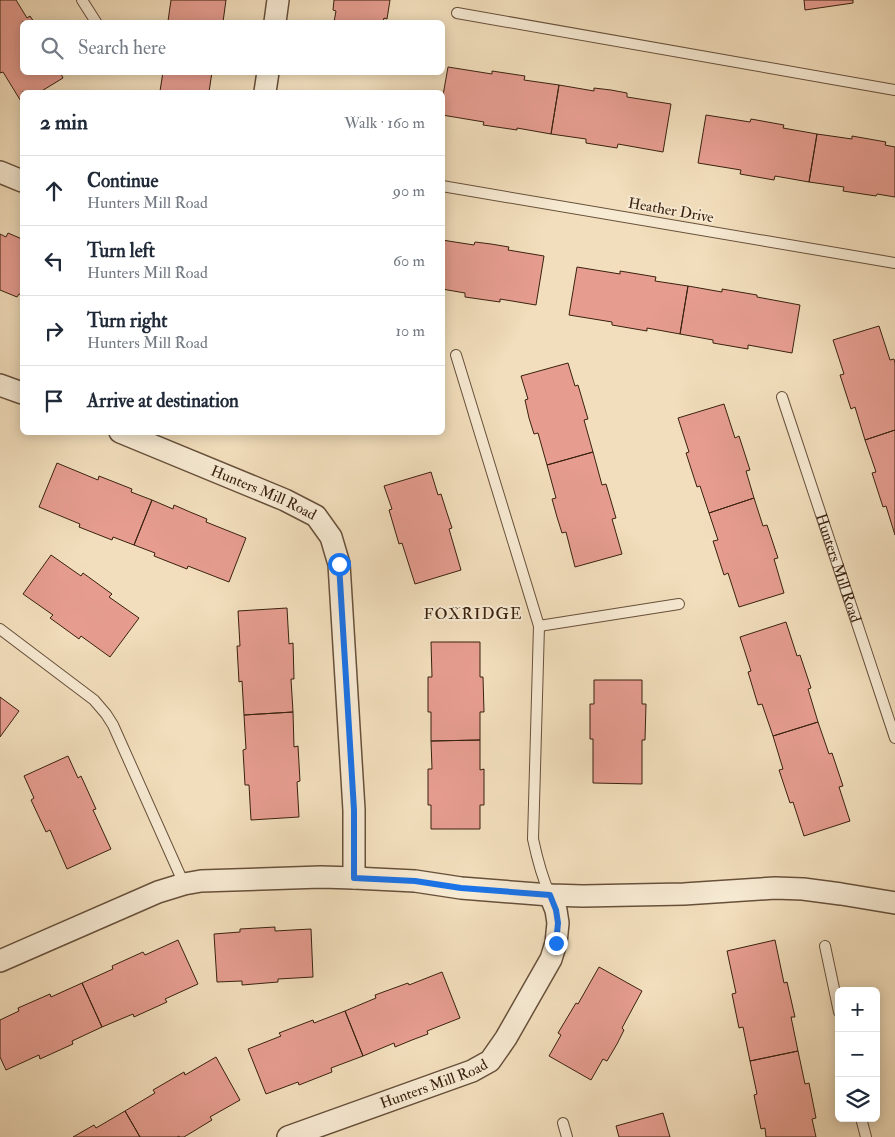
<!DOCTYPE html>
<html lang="en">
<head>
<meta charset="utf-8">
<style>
	body { margin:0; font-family:"IM FELL Double Pica",serif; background:#f6f6f7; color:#1f2937 }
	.controls { position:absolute; right:15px; bottom:15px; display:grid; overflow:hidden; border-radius:8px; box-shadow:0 2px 12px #0003 }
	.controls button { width:45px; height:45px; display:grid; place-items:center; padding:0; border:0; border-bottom:1px solid #e0e1e3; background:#fff; color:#1f2937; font:25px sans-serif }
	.stop { position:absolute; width:15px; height:15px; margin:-11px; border:4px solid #1a73e8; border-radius:50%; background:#fff }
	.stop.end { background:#1a73e8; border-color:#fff; box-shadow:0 1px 5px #0008 }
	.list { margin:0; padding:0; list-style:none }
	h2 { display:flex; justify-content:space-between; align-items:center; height:65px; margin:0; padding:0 20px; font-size:21px }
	h2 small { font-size:16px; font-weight:400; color:#747a83 }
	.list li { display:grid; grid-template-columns:32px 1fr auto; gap:15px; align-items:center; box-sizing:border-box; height:70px; padding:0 20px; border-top:1px solid #e0e1e3 }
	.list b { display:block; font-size:19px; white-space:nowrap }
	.list p { margin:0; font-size:16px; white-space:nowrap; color:#747a83 }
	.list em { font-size:16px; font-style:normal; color:#747a83 }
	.icon { flex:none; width:28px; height:28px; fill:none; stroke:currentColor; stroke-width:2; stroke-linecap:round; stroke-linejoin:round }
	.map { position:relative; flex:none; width:895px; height:1137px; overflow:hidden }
	.search { position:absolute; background:#fff; box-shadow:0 2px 12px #0003; left:20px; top:20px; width:425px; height:55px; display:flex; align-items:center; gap:12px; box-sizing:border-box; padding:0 18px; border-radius:8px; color:#747a83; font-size:19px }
	.panel { position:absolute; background:#fff; box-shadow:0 2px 12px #0003; left:20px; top:90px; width:425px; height:345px; border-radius:8px }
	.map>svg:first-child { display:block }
	.building { fill:#e69d90; stroke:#39210f }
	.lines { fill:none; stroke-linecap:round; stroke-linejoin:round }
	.lane-casing { stroke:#67503a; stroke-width:12 }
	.street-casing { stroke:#67503a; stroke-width:24 }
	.lane { stroke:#f7ead3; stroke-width:10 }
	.street { stroke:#f7ead3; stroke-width:21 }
	.route { stroke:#1a73e8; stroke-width:6 }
	.labels { text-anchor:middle; stroke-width:4; stroke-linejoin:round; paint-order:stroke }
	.street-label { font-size:15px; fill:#39210f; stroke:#f7ead3 }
	.neighbourhood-label { font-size:16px; letter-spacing:1px; fill:#39210f; stroke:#f7ead3 }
</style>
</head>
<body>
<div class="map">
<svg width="895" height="1137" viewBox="0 0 895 1137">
	<rect width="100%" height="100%" fill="#f2debc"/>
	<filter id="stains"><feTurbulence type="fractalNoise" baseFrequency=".004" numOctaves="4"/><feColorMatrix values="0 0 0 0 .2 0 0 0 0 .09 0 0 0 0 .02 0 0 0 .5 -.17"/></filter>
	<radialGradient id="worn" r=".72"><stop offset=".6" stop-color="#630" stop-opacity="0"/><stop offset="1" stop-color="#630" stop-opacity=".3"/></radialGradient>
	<path class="building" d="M0,0H16L27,18L30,16L34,22H22V72H60L63,78L40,92H22V103L3,72L0,73Z
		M171,0H226L223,22H170L168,21Z
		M334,0H390L387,19L384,18L383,22H334L336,11L333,10Z
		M804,0H853V3L805,10Z
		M448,67L492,74V71L525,76L524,80L559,85L551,134L517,128V130L483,125L484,122L442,115V101Z
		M163,72H212L209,92H156L157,91H160Z
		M559,85L594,91V88L611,90L627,93V97L671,104L663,152L618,144L617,148L586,143V139L551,134Z
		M706,115L750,122L751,119L784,125L783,128L817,134L809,182L775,176L774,180L740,174L741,170L698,163Z
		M817,134L852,139V136L886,142L885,145L895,147V197L877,194L876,196L843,191L844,187L809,182Z
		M8,233L22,239V295L19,294L17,297L0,290V234L6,237Z
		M442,240L474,245L475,242L491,244L509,247L508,250L544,256L536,305L500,299V302L465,297V293L442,289Z
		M577,267L620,274V271L656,277L655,281L688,286L680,334L647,328V331L612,325V322L569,315Z
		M688,286L722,292V289L757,295V297L800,305L792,353L748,345V349L713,343V340L680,334Z
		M879,326L890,360L894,359L895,363V430L865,440L855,407L851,409L840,375L844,374L833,340Z
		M568,363L575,386L578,385L588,419L584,420L593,452L547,465L538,433L534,434L529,418L525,400L528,399L521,376Z
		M724,404L735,438L739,436L750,470L746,471L754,498L709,513L700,486L697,487L686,453L689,452L678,418Z
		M895,430V535L886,506L883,507L872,473L876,472L865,440Z
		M593,452L602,485L606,484L616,518L612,519L622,554L575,567L566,532L562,533L557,517L552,499L556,498L547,465Z
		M57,463L98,480L99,476L132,489L131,492L152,500L134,545L113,537L112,540L79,527L80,524L39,507Z
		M431,472L438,495L441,494L447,513L452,528L449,529L461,570L415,584L402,543L399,544L389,510L392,509L384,486Z
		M754,498L763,526L767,525L778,558L774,559L784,593L739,607L728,573L724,575L713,541L718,540L709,513Z
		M152,500L173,509L174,505L190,512L207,519L206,522L246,538L229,582L188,566L187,569L154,556L155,553L134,545Z
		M51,555L81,576L83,573L112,594L109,597L139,618L110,657L81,636L79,639L50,618L53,615L23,594Z
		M287,608L289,644L293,643L294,679H291L293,712L244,715L242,681L239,682L237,646H240L238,611Z
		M786,622L797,656L800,655L811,688L808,689L818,722L773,736L762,704L758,705L748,672L751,671L740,637Z
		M431,642H480V677H483L484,712H480V740L431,741V712H428V677H432Z
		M594,680H642V704H646L645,740H642V784L593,783V739H590V704H594Z
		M0,697L19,711L0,737Z
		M293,712L294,747L298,746L300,781L297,782L299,817L251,820L249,785H245L243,750L246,749L244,715Z
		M818,722L829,754L832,753L843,786L839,787L850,821L804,836L793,802L790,803L779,770L783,769L773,736Z
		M480,740V770L484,769V805H480V829H431V805H428V769H432L431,741Z
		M68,756L78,778L81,776L96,809L93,810L111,849L67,869L50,830L46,832L31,800L34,798L24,776Z
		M275,927V931L311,929L313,977L278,979V982L242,985V981L217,982L214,934L240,932V929Z
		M178,940L198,984L165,999L167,1002L134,1017L133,1014L102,1027L82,983L113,969L112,966L143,952L145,955Z
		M775,940L784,983L787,982L795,1017H791L798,1051L750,1061L743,1027L739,1028L732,994L736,993L727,951Z
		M599,967L642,991L622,1028L624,1030L617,1044L607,1061L603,1059L591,1080L549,1056L561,1035L558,1033L576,1003L578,1004Z
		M442,972L460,1018L427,1031L428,1034L412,1040L395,1047L394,1043L363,1056L345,1011L376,998L375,995L408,983L409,985Z
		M82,983L102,1027L72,1041L73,1044L40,1059L39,1055L6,1070L0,1057V1020L19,1011L18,1008L50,994L51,997Z
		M345,1011L363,1056L331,1068L332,1072L299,1085L298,1082L266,1094L248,1049L281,1036L279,1033L313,1020L314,1023Z
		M798,1051L805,1084L809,1083L816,1118L812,1119L816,1137H766L765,1128L761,1129L754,1095L757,1094L750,1061Z
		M216,1057L240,1100L210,1117L212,1120L184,1137H179V1136L177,1137H140L125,1111L155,1093L153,1090L184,1072L185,1075Z
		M125,1111L140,1137H73L94,1125L96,1128Z
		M663,1113L670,1137H619L616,1126Z"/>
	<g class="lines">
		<g class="lane-casing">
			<g id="lane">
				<path d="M82,0L96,22"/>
				<path d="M457,13L895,90"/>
				<path d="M442,186L895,263"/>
				<path d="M456,355L539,626L533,839C537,858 542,877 550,895"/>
				<path id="s1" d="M782,397L895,738"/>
				<path d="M539,626L679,604"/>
				<path d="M0,629L94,700L106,714L113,725L184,884"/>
				<path d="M825,946L839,1012"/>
				<path d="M861,1118L866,1137"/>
				<path d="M563,1123L567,1137"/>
			</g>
		</g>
		<g class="street-casing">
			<g id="street">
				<path d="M275,22L278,0"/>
				<path d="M265,92L268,72"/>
				<path d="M0,172L22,181"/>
				<path d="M0,385L22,393"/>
				<path id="s2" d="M120,432L285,500L316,516L331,537L339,564L354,810V878"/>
				<path d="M0,961L158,892L184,884L201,881L321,877L354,878L415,881L461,888L550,895L583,896L684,894L775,888L803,889L841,894L895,903"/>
				<path id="s3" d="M288,1137L472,1071L490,1061L506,1038L551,959L556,943L558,923L556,910L550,895"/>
			</g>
		</g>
		<use href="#lane" class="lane"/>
		<use href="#street" class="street"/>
	</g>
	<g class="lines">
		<path class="route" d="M339,564L354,810V878L415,881L461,888L550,895L556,910L558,923L556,943"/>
	</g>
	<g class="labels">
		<g class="street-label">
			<text transform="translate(671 210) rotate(10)" y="5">Heather Drive</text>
			<text dy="5" stroke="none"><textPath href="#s2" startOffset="156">Hunters Mill Road</textPath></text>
			<text dy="5" stroke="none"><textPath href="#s1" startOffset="180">Hunters Mill Road</textPath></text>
			<text dy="5" stroke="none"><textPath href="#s3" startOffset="155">Hunters Mill Road</textPath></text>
		</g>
		<g class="neighbourhood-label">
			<text x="473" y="619">FOXRIDGE</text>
		</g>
	</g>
	<rect width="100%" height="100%" filter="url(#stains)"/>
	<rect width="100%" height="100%" fill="url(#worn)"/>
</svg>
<div class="controls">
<button>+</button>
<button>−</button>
<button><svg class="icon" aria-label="layers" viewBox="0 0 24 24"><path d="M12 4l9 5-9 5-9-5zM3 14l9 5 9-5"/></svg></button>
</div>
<div class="stop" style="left:339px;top:564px"></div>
<div class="stop end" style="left:556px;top:943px"></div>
<div class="search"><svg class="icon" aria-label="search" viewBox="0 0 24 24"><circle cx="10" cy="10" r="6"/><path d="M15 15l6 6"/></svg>Search here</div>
<section class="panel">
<h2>2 min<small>Walk · 160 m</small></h2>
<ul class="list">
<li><svg class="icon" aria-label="ahead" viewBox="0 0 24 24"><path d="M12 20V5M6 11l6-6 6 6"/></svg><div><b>Continue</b><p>Hunters Mill Road</p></div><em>90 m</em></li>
<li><svg class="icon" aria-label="left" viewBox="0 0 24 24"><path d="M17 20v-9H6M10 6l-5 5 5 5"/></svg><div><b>Turn left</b><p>Hunters Mill Road</p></div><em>60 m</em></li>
<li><svg class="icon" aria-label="right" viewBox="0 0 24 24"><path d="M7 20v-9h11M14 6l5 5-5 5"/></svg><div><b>Turn right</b><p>Hunters Mill Road</p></div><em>10 m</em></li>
<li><svg class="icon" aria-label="arrive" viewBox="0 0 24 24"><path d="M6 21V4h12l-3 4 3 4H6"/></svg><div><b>Arrive at destination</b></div></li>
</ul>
</section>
</div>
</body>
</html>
